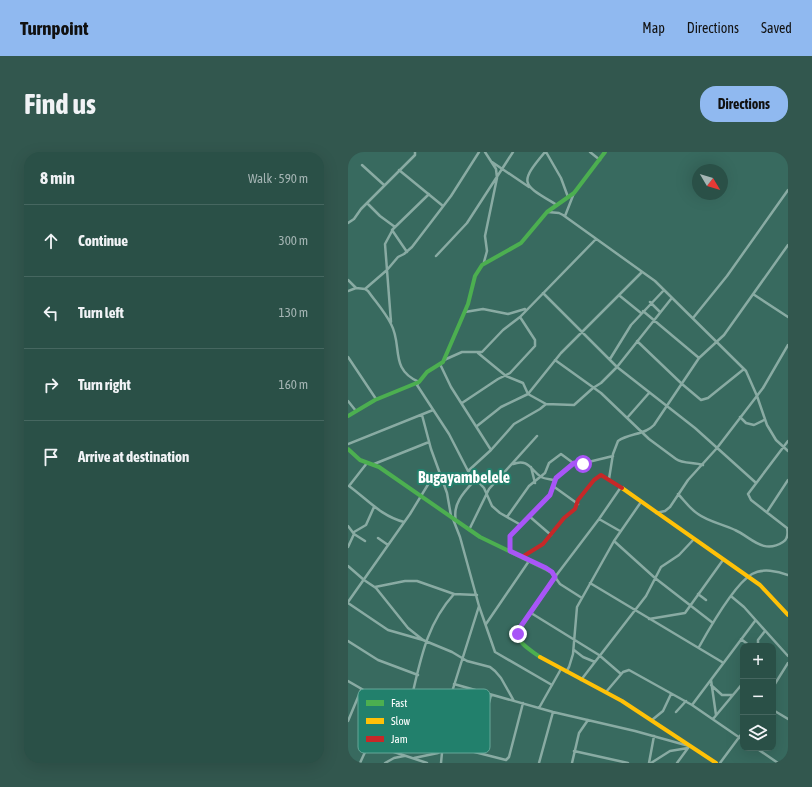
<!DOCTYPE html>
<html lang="en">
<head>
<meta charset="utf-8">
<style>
	body { margin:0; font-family:"Asap Condensed",sans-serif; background:#32574e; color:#f1f3f6 }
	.controls { position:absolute; right:12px; bottom:12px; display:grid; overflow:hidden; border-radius:8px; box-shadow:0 4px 16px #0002 }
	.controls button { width:36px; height:36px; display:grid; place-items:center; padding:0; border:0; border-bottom:1px solid #466760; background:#2a5047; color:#f1f3f6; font:20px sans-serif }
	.compass { position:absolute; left:344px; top:12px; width:36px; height:36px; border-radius:50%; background:#2a5047; box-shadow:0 4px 16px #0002; rotate:128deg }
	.stop { position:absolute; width:12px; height:12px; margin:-9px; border:3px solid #a855f7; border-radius:50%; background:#fff }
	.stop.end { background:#a855f7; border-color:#fff; box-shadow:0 1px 4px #0008 }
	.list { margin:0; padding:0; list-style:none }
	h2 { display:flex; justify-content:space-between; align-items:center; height:52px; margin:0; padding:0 16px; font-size:17px }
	h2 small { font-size:13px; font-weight:400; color:#a5b5b4 }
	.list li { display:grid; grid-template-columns:26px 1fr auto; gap:12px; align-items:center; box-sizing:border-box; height:72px; padding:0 16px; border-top:1px solid #466760 }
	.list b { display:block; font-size:15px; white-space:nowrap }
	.list em { font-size:13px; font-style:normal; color:#a5b5b4 }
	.icon { flex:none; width:22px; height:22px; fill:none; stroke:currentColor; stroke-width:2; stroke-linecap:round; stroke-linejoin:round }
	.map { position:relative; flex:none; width:440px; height:611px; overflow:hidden; border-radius:16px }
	header { display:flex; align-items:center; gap:24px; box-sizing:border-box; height:56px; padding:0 20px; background:#90b9f0; color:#111 }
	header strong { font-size:19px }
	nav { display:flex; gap:22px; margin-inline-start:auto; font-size:14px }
	.intro { display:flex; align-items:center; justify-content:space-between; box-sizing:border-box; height:96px; padding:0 24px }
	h1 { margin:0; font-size:28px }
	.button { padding:10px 18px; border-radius:16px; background:#90b9f0; color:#111; font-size:14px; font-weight:700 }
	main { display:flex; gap:24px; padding:0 24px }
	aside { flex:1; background:#2a5047; border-radius:16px; box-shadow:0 4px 16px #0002 }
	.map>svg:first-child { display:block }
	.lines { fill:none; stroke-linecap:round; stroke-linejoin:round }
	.street { stroke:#89aba3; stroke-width:2.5 }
	.fast { stroke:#4caf50; stroke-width:4 }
	.slow { stroke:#ffc107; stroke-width:4 }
	.jam { stroke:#c62828; stroke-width:4 }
	.route { stroke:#a855f7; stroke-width:5 }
	.labels { text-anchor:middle; stroke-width:4; stroke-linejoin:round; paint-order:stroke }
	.quarter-label { font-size:16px; font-weight:bold; fill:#fff; stroke:#22806c }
	.key { fill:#22806c; stroke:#64a698; stroke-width:1 }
	.key-label { font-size:11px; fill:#fff }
</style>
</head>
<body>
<header>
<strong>Turnpoint</strong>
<nav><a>Map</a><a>Directions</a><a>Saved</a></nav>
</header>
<div class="intro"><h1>Find us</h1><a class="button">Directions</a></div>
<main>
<aside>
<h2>8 min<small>Walk · 590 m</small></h2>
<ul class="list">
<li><svg class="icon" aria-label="ahead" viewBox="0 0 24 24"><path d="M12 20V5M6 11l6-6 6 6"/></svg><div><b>Continue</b></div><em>300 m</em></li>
<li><svg class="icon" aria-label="left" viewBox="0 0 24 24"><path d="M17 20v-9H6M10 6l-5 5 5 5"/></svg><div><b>Turn left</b></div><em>130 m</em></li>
<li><svg class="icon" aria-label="right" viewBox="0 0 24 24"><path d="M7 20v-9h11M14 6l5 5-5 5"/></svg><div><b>Turn right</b></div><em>160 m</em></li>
<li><svg class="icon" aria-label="arrive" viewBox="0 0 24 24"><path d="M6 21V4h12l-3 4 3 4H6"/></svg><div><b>Arrive at destination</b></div></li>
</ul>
</aside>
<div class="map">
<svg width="440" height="611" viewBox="0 0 440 611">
	<rect width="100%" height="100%" fill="#386a5f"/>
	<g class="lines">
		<path class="street" d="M197,0C170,32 174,32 209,53
			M198,0L213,26L220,45
			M242,0L252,8
			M144,10L181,35
			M14,13L36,33
			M51,18L95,54
			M19,51L32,64L47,75
			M200,60L211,61L215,63L307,129L398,219L409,244L419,273L428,288L440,299
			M217,64L226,41
			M0,71L6,67L13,57L67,3V0
			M59,100L44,78L81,42
			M88,104L119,71L165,0
			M136,110L139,99L137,84L149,26L148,17L137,0
			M0,128L8,136L17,137L20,139C27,149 37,160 43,172C55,194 41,217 71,230L69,233L101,282L120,319L136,336L144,354L152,361L173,373
			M17,137L39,118L50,105L56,102L64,95L103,44L131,0
			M0,139L8,136
			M195,141L269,215L347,276L407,330
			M405,142L440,165
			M272,144L293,161
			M302,150L312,160
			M295,159L351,206
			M117,160L135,157L160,162L177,157
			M345,166L379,124L440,38
			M43,170L37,92L44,79
			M289,189L334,232L353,248L360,246L396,217
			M130,201L158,224L175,231L180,242L198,252L226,253L245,236L253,231L269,215L323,147
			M0,205L28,247
			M262,207L283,173L316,138
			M96,208L114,200H134L155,178L172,165L248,87
			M207,208L253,241L301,287L328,307C335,312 346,310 355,313
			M92,212L103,235L143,298
			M0,249L8,259
			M114,251L150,227L162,221L187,194V188L172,165
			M74,263L83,297L99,341L103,364
			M392,265L398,271L406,273L416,268
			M279,266L301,241
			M129,274L153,255L180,242L213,201L294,120
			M0,292L85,258
			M19,311L1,334C20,348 33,364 56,370
			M26,312L81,290
			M165,312C180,306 183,318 193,325C197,327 202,327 206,328L226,311
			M183,315L187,331
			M120,319L143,298L166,272L192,257L198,252
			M261,327L265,302L270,289C281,281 297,283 306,273L351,206L376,183L440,93
			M205,334L230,352
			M330,342C336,348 342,357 350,362C361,370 375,372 387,378C403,385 415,403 435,390C440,387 440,381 439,376L403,348L400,342L440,289
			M419,360L440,328
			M308,361L317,359L322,355L340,328L369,296L415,236L440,193
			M181,364L203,383
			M159,365L181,334L197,321L201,311L213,302L228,313L265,304
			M251,367L272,379
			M108,369C104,352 116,340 127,328
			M0,374L6,382L0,395
			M121,378L141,337L189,284
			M6,380L18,373L26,355
			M6,382L17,389
			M30,386L40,393
			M266,389L307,426L365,471
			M162,399V384L202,343L205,337L206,328
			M0,414L16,428L28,436L60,476L75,488L104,500L119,509L142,515L147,519L153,526L166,549
			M242,431L374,510
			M27,435L57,429H69L106,442
			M350,442L358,448
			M384,445L396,455L440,504
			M234,446L212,432L207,425L251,367L273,335
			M0,450L62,362L84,326L92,321
			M0,451L40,478L75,488
			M131,454L147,500L204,533
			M183,461L251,503L273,522
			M301,467L337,461L375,408
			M138,472L181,409
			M393,487L402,494
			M0,489L30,508L70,523
			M410,494V488L417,479
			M351,495C361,477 387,432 404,422C414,416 430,419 440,423
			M226,498L235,505L247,510
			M218,520L221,515L225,502L229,455L266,389L293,350
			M233,528L298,444L313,415L331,403L346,387
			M363,528L368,563
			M0,529L26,544L98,559
			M106,532L205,560L287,579L341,594
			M363,533L374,543H384
			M425,535L440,511
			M258,540L275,520L281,518L344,553L395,588
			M62,552C72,512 77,474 106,442L129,443
			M344,553L407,469
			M191,556L213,517
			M425,558L440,567
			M328,560L338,549
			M365,567L395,531
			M304,568L315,559L323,542
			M0,569L13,538
			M22,592L79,611
			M408,596L430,611
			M226,599L280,611
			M128,600L143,543
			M66,606L90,601L103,594L158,608L161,605L175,551
			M12,611L41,548
			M37,611L46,606L56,604
			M93,611L98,559L131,454L112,385L105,367
			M191,611L205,560
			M224,611L231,581L240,568
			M301,611L306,584
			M303,611L322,599L340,596
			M329,611L340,596
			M372,611L395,580"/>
		<path class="fast" d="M0,264L27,248L71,230L79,220L95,210L120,152L127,124L134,113L173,91L199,60L226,41L257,0
			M0,297L12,308L31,315L132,385L204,420L207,425L170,479C169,492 183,498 192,505"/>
		<path class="slow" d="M274,336L412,433L440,463
			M192,505L274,549L368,611"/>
		<path class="jam" d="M174,405L195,392L216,366L227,357L230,348L246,328L253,323L274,336"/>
	</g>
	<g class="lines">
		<path class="route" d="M170,482L173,474L207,425L204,420L198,416L162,399V384L202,343L208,326L226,311L235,312"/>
	</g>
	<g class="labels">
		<g class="quarter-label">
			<text x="116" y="331">Bugayambelele</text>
		</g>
	</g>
	<rect x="10" y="537" width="132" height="64" rx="6" class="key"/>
	<rect x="18" y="548" width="18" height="6" fill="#4caf50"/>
	<rect x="18" y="566" width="18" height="6" fill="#ffc107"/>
	<rect x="18" y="584" width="18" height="6" fill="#c62828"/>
	<g class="key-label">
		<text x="43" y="555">Fast</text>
		<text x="43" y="573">Slow</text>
		<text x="43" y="591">Jam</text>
	</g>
</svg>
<div class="controls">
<button>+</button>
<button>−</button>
<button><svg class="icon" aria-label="layers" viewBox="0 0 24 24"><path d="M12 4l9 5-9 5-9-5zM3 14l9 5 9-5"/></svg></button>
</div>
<svg class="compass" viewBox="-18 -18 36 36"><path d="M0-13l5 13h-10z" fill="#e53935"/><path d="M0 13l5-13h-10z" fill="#a5b5b4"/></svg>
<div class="stop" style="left:235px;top:312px"></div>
<div class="stop end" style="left:170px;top:482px"></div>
</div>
</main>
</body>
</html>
